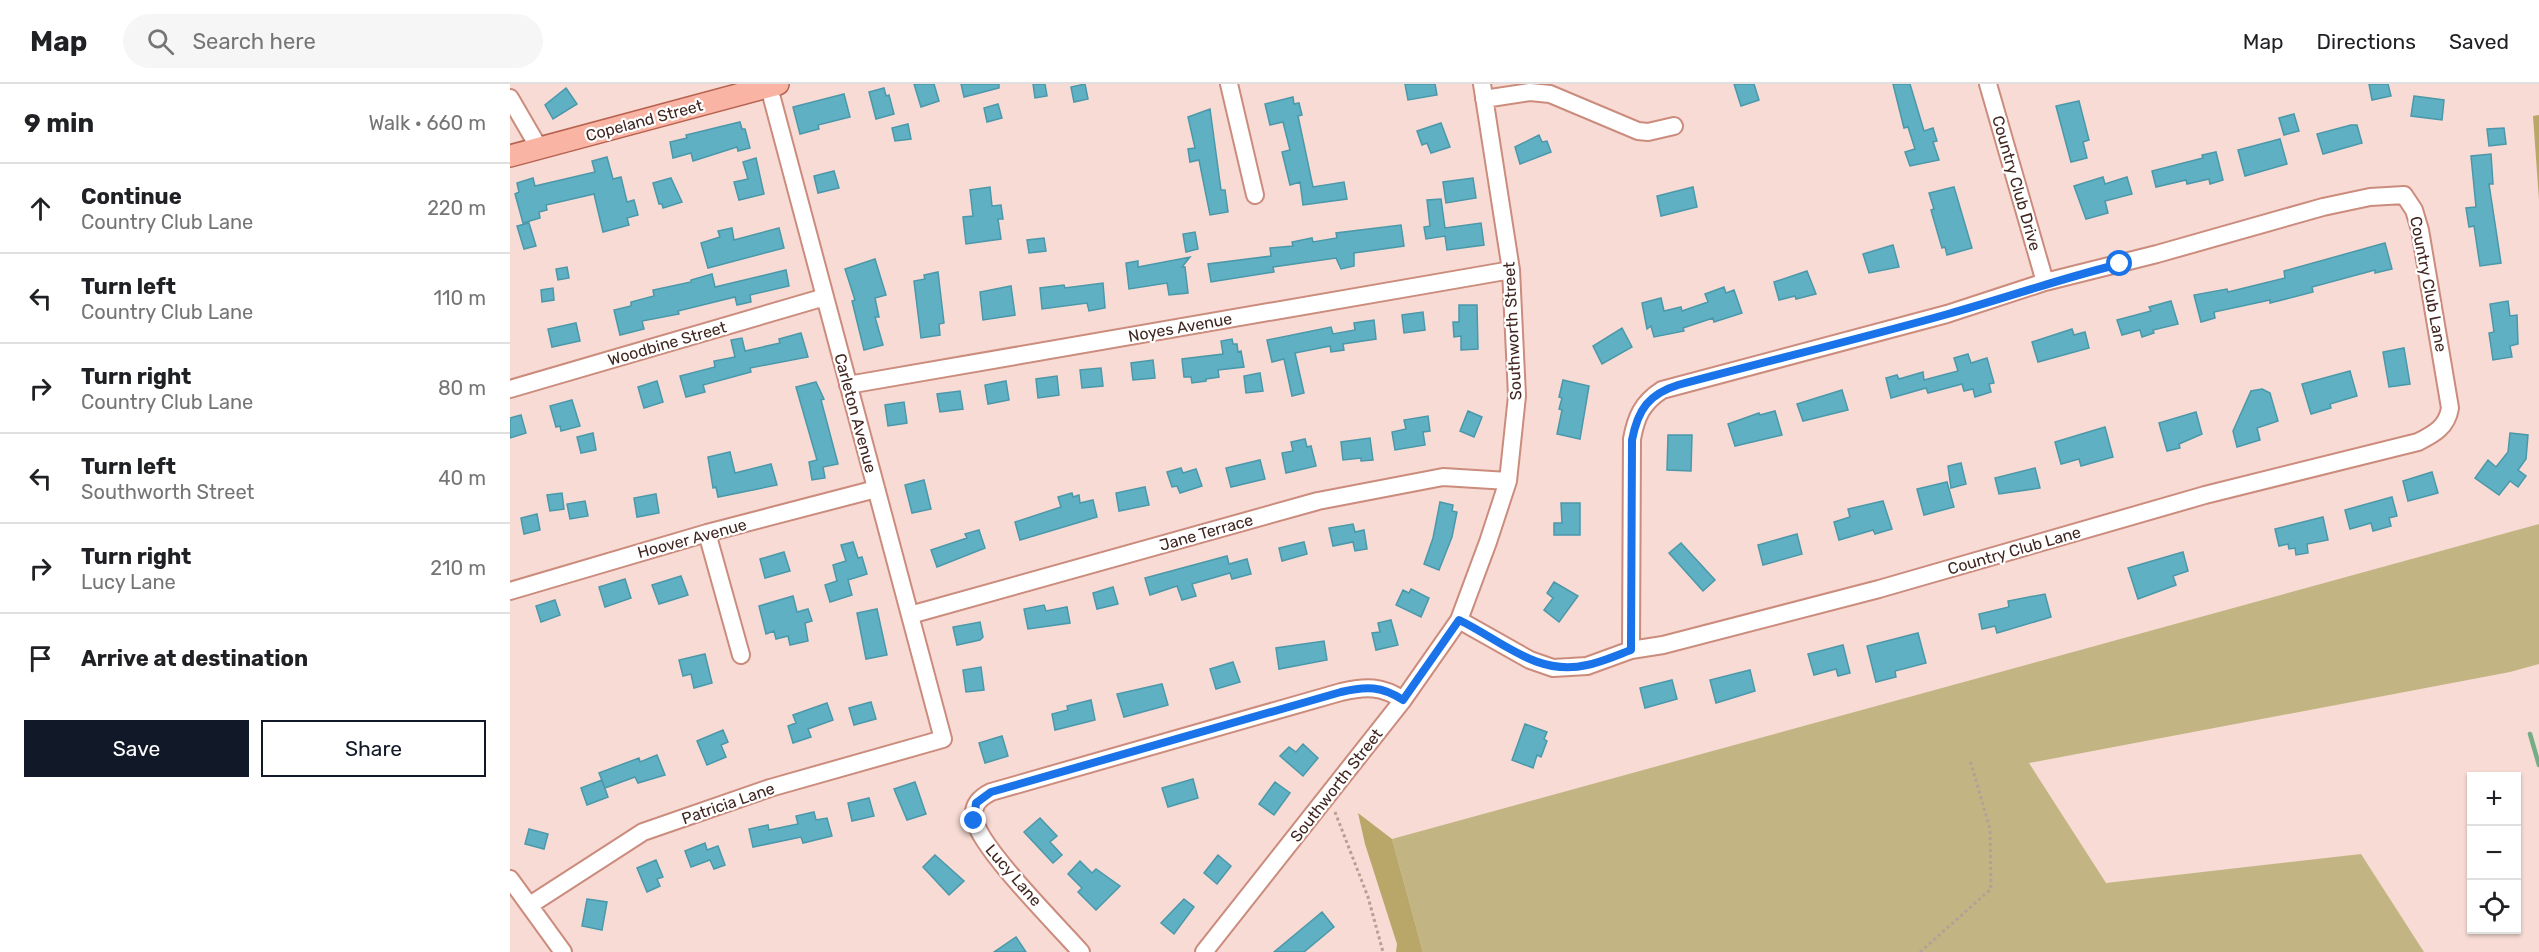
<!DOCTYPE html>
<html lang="en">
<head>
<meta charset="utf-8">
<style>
	body { margin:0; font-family:Rubik,sans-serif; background:#f6f6f6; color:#202124 }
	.controls { position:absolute; right:18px; bottom:18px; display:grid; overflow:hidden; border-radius:0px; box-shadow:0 2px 4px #0004 }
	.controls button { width:54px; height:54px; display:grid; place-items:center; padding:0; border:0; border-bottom:2px solid #e0e0e0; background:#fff; color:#202124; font:30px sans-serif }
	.stop { position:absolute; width:18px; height:18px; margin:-14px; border:4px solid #1a73e8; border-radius:50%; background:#fff }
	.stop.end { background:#1a73e8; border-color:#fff; box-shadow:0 2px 6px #0008 }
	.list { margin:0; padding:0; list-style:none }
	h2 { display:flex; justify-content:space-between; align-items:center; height:78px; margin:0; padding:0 24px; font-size:26px }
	h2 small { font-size:20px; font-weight:400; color:#757577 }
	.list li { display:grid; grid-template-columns:39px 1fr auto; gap:18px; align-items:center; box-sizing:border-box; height:90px; padding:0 24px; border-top:2px solid #e0e0e0 }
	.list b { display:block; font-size:22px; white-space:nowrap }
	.list p { margin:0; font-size:20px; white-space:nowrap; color:#757577 }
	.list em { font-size:20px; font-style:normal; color:#757577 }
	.actions { display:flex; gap:12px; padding:18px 24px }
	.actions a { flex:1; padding:14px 0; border:2px solid #111827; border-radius:0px; text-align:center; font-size:21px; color:#111827 }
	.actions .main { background:#111827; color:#fff }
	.icon { flex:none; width:33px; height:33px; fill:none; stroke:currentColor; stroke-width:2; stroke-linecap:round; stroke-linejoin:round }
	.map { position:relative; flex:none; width:2029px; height:868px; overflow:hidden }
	header { display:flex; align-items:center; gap:36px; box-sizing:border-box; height:84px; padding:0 30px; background:#fff; border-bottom:2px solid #e0e0e0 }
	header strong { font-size:28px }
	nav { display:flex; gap:33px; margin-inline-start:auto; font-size:21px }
	.search { width:420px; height:54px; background:#f6f6f6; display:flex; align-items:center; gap:15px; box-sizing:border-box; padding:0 21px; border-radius:33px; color:#757577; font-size:22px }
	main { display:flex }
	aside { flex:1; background:#fff }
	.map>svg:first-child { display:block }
	.green { fill:#c3b583 }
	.forest { fill:#b8a769 }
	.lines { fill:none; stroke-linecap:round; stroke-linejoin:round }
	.stream { stroke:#74ad86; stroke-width:4.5 }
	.building { fill:#5fb0c3; stroke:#4a98a9; stroke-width:1.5 }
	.minor-casing { stroke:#cb8c7d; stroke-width:20 }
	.major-casing { stroke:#b6624f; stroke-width:24 }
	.path { stroke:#b99e97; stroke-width:3; stroke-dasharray:3 3; stroke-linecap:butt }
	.minor { stroke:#fff; stroke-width:16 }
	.major { stroke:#f9b4a4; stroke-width:21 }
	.route { stroke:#1a73e8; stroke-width:8 }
	.labels { text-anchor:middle; stroke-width:4.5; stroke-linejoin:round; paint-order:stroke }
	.street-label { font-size:16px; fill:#412721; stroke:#fff }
</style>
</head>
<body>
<header>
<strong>Map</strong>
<div class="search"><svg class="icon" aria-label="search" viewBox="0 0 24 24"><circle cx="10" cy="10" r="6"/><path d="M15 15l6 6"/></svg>Search here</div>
<nav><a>Map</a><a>Directions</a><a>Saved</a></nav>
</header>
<main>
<aside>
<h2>9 min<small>Walk · 660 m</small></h2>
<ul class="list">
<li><svg class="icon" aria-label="ahead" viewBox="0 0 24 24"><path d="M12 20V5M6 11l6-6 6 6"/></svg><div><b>Continue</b><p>Country Club Lane</p></div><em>220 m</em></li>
<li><svg class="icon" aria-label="left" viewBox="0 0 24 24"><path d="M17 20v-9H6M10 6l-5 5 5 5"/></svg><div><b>Turn left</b><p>Country Club Lane</p></div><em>110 m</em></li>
<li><svg class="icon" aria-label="right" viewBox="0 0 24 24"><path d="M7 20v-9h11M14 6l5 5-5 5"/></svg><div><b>Turn right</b><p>Country Club Lane</p></div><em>80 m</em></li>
<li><svg class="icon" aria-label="left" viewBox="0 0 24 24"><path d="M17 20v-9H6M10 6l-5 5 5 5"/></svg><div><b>Turn left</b><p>Southworth Street</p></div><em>40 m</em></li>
<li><svg class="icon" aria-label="right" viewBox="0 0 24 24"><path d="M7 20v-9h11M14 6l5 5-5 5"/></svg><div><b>Turn right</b><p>Lucy Lane</p></div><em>210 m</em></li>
<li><svg class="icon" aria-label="arrive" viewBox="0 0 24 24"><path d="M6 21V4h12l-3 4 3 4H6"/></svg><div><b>Arrive at destination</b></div></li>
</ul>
<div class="actions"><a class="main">Save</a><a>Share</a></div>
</aside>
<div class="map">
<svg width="2029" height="868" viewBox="0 0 2029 868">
	<rect width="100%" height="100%" fill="#f7dbd4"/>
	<path class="green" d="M2029,440V580L2000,588L1519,679L1596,799L1851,770L1914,868H913L882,755Z"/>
	<path class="forest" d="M2029,31V116L2023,32Z
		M848,729L882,755L913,868H886L887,860L855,760Z"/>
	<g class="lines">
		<path class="stream" d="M2020,650L2029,681"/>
	</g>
	<path class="building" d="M404,0H424L429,17L411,23Z
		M451,0H489V4L454,13Z
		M523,0H535L537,12L525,14Z
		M575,0L578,15L564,18L561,3Z
		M895,0H925L927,11L898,16Z
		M1224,0H1244L1249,16L1231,22Z
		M1383,0H1400L1414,47L1423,44L1427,57L1423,58L1429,76L1400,82L1395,68L1405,65L1398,43L1394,44Z
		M1859,0H1878L1881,12L1862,16Z
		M56,4L67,20L43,35L35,21Z
		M374,4L376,12L379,11L384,30L366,35L359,8Z
		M334,10L340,33L308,41L309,45L290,50L283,23Z
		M1904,12L1934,16L1932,36L1901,32Z
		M783,13L784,20L789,19L792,31L788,32L803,103L834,98L837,115L793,121L790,98L780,101L772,68L780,66L773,38L760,41L755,20Z
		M1569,17L1579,56L1573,58L1577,74L1561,78L1546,22Z
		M488,20L492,34L477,38L474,24Z
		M700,25L711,106H715L718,128L700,131L689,76L680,78L678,65L685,64L678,33Z
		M1784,30L1789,47L1774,51L1769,34Z
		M230,38L232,45H235L240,64L228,67L227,63L183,77L181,69L163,74L160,58L177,54L176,51Z
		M931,39L940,63L921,69L917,59L912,61L907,47Z
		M398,40L401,55L385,57L382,44Z
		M1841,41H1847L1852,59L1813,70L1807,50Z
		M1994,44L1996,60L1979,62L1977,45Z
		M1029,51L1032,58L1037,57L1041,68L1010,80L1005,63Z
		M1770,55L1777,80L1735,92L1728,66Z
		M1706,68L1713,96L1700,100L1699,95L1677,100L1676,96L1646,103L1642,87L1693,74L1692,71Z
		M1981,70L1983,100H1979L1991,179L1970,182L1964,142L1959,143L1956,124L1966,123L1961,72Z
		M97,73L103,95L111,93L117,118L124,116L128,131L117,134L119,141L93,148L84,110L36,121L37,126L29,128L30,134L13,139L5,110L9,108L7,99L23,94L25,102L85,88L82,77Z
		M246,74L254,110L229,116L224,98L238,95L233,78Z
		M324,87L329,104L308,109L304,92Z
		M1593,93L1595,100L1617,93L1622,110L1595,117L1598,129L1576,135L1564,102Z
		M161,94L172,118L153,124L152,120H149L143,99Z
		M963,94L966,114L936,119L933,98Z
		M480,103L482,122L491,121L493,135H488L491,155L456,160L453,133L463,132L460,106Z
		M1183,103L1187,123L1151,132L1147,112Z
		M1444,103L1462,164L1437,171L1435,163L1432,164L1421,126L1424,125L1419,109Z
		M931,115L935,144L971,139L974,161L937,166L935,152L916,155L914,143L920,142L917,116Z
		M19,139L26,162L14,165L7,142Z
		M891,141L894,162L844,169V182L831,185L826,174L763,183L764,188L701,198L698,180L761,172L760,164L783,162L782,158L802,154L803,158L827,154L826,149Z
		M222,144L224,156L269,144L274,164L198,184L191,159L210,153L208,147Z
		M685,148L688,165L676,168L673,150Z
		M534,154L536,167L519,169L517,156Z
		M1875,159L1882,185L1865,189V186L1802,203L1803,208L1760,219V216L1704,228L1705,234L1691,238L1684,211L1717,205L1718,208L1775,194L1774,187Z
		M1383,161L1389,183L1359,189L1353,170Z
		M680,173L672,183H675L678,209L659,211L657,199L619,205L616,179L628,177V183Z
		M365,175L376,211L365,214L369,233H365L373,261L354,266L342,217L345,216L335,185Z
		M57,183L59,194L48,196L46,185Z
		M276,186L279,202L240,211L241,218L227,221L225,213L168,227L169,230L132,237L134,245L110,251L104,226L121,222V218L144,212L143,206L181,198V196L202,190L205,203Z
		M1297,187L1306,210L1286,215L1285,212L1269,216L1264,198Z
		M428,188L434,239L429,240L430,251L411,254L404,197L415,195L414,191Z
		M593,199L595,224L579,227L577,219L532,225L530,204L554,201L555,204Z
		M501,202L505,231L473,236L470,208Z
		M1214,203L1216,209L1224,206L1232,229L1204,238L1203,234L1173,244L1174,247L1144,253L1141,242L1137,245L1132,219L1151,214L1154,227L1171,223L1172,227L1198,218L1195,210Z
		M43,204L44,216L32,218L31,206Z
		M1661,217L1668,240L1643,246L1644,249L1632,253L1630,246L1612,251L1607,236L1641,227L1639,223Z
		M1998,217L2000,232L2007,231L2008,260L2000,262L2002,273L1983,276L1979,249L1984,248L1980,220Z
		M949,221H967L968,265L951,266V252L944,253L943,238H949Z
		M913,228L915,246L894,249L892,231Z
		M864,236L866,255L833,260L834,266L821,268L820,262L785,269L794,309L782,312L774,275L762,278L757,256L821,243L823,250L845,246L844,239Z
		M66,239L70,257L42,263L38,245Z
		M1112,244L1122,263L1092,280L1083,262Z
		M1562,245L1564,251L1575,248L1579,264L1528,278L1522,258Z
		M291,249L298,273L240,284L241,288L193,301L195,308L176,313L170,292L205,283L204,277L225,273L221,256L232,254L235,267L270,259L269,255Z
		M722,255L723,260H727L728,268L731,267L734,283L708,286L709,293L696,295V297L682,299L681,293H674L672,275L713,270L711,257Z
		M1894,264L1900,300L1879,303L1873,268Z
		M1458,270L1461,279L1477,274L1484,299L1479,300L1481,308L1465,313L1463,305L1454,307L1452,300L1418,309L1416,304L1381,314L1376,294L1387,291L1389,295L1413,288L1414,296L1448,287L1444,274Z
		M643,276L645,294L623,296L621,279Z
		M591,284L593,302L572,304L570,286Z
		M1840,287L1847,312L1820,320L1821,324L1801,330L1792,300Z
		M750,289L753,307L736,309L734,292Z
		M547,292L549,311L528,314L526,295Z
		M1053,296L1079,302L1070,355L1047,350L1052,326L1049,325L1052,314L1049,313Z
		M147,297L153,318L134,324L128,303Z
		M496,297L499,316L478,320L475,301Z
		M306,298L314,315L311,316L328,380L313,383L315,394L302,396L299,378L307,376L286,303Z
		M1752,305L1760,309L1768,337L1747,344L1750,356L1727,363L1723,347L1741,307Z
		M1332,306L1338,326L1293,337L1287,320Z
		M450,307L453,325L430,328L427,310Z
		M62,316L70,342L51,347L50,342L46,343L40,322Z
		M394,318L397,339L378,342L375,321Z
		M958,327L972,333L964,353L950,347Z
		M1265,327L1272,351L1225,362L1218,340L1249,329L1250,331Z
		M1686,328L1692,350L1669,360L1670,364L1657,367L1649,339Z
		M11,331L16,349L0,354V334Z
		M918,332L920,347L913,348L915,361L885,366L882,348L896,345L894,336Z
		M1595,343L1603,373L1571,382L1569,375L1551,380L1545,358Z
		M83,349L86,366L71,369L67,353Z
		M2000,349L2018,351L2016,375L2008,386L2016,392L2008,403L2000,397L1989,411L1965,394L1978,376L1986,383L1998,368Z
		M1158,351H1182L1181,387L1157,386Z
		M860,354L863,376L851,377V374L833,376L831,358Z
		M795,355L797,363L801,362L806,382L776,389L772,369L783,367L781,358Z
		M220,368L225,389L261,380L267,401L208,413L206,403L203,404L198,373Z
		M750,376L755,395L721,403L716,384Z
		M1451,379L1456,400L1441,404L1438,382Z
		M671,384L673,389L686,385L692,402L670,409L667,402L662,403L657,388Z
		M1525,384L1530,404L1489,410L1485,394Z
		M1922,388L1928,409L1898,417L1893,397Z
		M414,396L421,425L402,429L395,401Z
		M1437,398L1444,423L1414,431L1407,405Z
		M635,403L639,421L609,427L606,409Z
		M52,409L54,425L40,427L37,411Z
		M562,409L563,413L569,411L570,419L583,416L587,433L510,456L505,438L551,423L548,413Z
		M146,410L149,429L127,433L124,414Z
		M1882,413L1887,432L1879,434L1881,442L1863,447L1861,439L1840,445L1835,426Z
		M75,417L78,432L60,435L57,420Z
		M1373,417L1382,445L1365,450L1363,446L1329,456L1324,438L1340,433L1338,425Z
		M930,418L943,421L942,427L947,428L942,453L929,486L914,480L923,454Z
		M1051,419H1070V451H1044V439H1052Z
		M27,430L30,446L14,450L11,434Z
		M1813,433L1818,456L1797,460L1798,469L1786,471L1785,464L1779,465L1778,460L1769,462L1765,445Z
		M843,440L845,448L854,446L857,465L845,467L843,458L823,462L819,444Z
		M469,446L475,464L427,483L421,466L457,454L455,450Z
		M1287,450L1292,470L1253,481L1248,461Z
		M343,458L348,474L352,473L357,490L338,496L342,511L320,518L315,501L327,497L323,481L336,477L331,461Z
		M794,458L797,470L772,477L769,464Z
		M1171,459L1205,496L1193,507L1159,469Z
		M274,468L280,487L255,494L250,475Z
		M1673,468L1678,487L1663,492L1666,501L1628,515L1618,484Z
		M717,472L719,480L737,475L741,490L722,495L720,489L682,500L686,512L672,516L667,502L640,511L635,494Z
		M171,492L178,511L149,520L142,501Z
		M115,495L121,514L95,523L89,503Z
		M1044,498L1068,512L1049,538L1034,526L1043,514L1037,509Z
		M603,503L608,520L587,525L583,509Z
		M901,505L919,514L911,533L886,521L893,506L899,509Z
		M1535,510L1541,533L1487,549L1485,542L1472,545L1469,530L1499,523L1498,517Z
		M283,512L287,528L298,525L302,537L295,539L298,557L280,561L278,552L266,555L264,547L256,550L249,522Z
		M45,516L50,531L31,538L26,522Z
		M534,521L536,527L557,523L560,539L518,545L514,525Z
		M367,525L377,571L356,575L347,529Z
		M881,536L888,561L866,566L862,549L870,548L868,539Z
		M470,538L473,553L470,556L447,561L443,543Z
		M1408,549L1416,579L1385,587L1386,593L1366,598L1357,562Z
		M814,557L817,576L769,585L766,564Z
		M1333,561L1340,589L1328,592L1326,585L1304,591L1298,570Z
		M195,570L202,599L184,604L181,590L173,592L169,576Z
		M723,578L730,598L706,605L700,585Z
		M471,583L474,606L456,608L453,586Z
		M1240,586L1245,607L1206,619L1200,596Z
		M1162,596L1167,615L1135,624L1130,604Z
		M652,600L658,621L614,633L607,610Z
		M581,616L585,636L545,646L542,630L558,626L557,622Z
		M361,618L366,635L344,641L339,624Z
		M317,619L323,636L298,645L301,653L283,659L278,642L286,639L283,631Z
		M1015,640L1037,648L1034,655L1037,657L1031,673L1027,671L1023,684L1002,676Z
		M213,646L218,658L211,661L216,673L197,681L187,657Z
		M492,652L498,672L475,679L469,659Z
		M793,660L808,674L793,692L770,672L779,663L786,668Z
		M147,671L155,691L128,699L125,693L95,704L89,689L129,674L130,678Z
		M683,695L688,714L658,723L652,704Z
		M92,696L98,713L77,721L71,704Z
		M405,698L416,730L397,736L384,705Z
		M765,698L780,709L764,731L749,720Z
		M359,714L364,732L342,737L338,719Z
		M304,728L306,736L317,734L322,752L293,759L291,753L243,763L239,745L258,741L259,746L288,740L286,732Z
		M530,734L547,752L540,758L552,771L543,779L514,748Z
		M19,745L38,750L34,765L15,760Z
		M195,759L197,766L208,762L215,781L204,785L200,776L181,783L175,767Z
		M425,771L454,797L439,811L413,783Z
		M708,771L721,782L707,800L694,789Z
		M146,776L153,793L147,795L150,802L137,808L127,784Z
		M570,777L582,789L586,785L610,802L586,826L568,808L572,804L558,790Z
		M77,815L97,818L92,846L72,842Z
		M674,815L684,823L664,850L651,839Z
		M812,828L824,843L794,868H764Z
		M506,853L516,868H484Z"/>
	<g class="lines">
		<g class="minor-casing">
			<path id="minor" d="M719,0L745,111
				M1478,0L1535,198
				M0,14L29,64
				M974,15L1020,8L1040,10L1128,47L1138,48L1164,42
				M338,301L1001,186
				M0,305L315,213
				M197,449L231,571
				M0,507L197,449L366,405
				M400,531L808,417L933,393L998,397
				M949,536L1020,576L1043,584L1077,582L1121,566L1153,561L1369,505L1695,411L1908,358C1924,350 1937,343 1940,324L1910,146L1904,126L1894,111L1860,113L1813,123L1647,170L1535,198L1437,230L1152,306C1132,319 1126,333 1122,355L1121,566
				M0,795L53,868
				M20,821L133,748L260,704L433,655L259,3
				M571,868C549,843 471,765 465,737C461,722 469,714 481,708L831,608C856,602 872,602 893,616
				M694,868L893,616L949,536L978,458L998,397L1007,312L1001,186L972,0"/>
		</g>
		<g class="major-casing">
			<path id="major" d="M0,72L268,0"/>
		</g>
		<path class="path" d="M825,728L858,813L873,868
			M1410,868L1481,805L1480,745L1460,676"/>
		<use href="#minor" class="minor"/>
		<use href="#major" class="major"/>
	</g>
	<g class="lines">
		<path class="route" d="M464,737L466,719L481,708L831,608C856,602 872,602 893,616L949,536C991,556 1027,593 1077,581C1092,578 1107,571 1121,566L1122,356C1128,325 1139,310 1168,301C1258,277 1349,255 1438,230C1496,214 1552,194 1610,180"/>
	</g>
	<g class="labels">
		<g class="street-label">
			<text transform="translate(134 36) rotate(-15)" y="6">Copeland Street</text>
			<text transform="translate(1507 99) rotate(74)" y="6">Country Club Drive</text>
			<text transform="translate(1919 200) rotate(79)" y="6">Country Club Lane</text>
			<text transform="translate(670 243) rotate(-10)" y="6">Noyes Avenue</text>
			<text transform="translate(1002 247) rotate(-93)" y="6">Southworth Street</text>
			<text transform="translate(157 259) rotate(-16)" y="6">Woodbine Street</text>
			<text transform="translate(346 329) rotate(75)" y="6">Carleton Avenue</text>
			<text transform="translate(696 448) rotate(-16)" y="6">Jane Terrace</text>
			<text transform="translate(182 454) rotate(-15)" y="6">Hoover Avenue</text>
			<text transform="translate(1504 466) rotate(-16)" y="6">Country Club Lane</text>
			<text transform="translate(826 701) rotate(-52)" y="6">Southworth Street</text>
			<text transform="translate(218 719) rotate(-19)" y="6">Patricia Lane</text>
			<text transform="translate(504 791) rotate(49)" y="6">Lucy Lane</text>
		</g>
	</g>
</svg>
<div class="controls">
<button>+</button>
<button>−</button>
<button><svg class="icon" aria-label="locate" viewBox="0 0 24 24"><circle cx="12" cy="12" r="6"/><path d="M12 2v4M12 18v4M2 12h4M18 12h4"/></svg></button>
</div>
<div class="stop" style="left:1610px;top:180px"></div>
<div class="stop end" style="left:464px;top:737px"></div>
</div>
</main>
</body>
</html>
